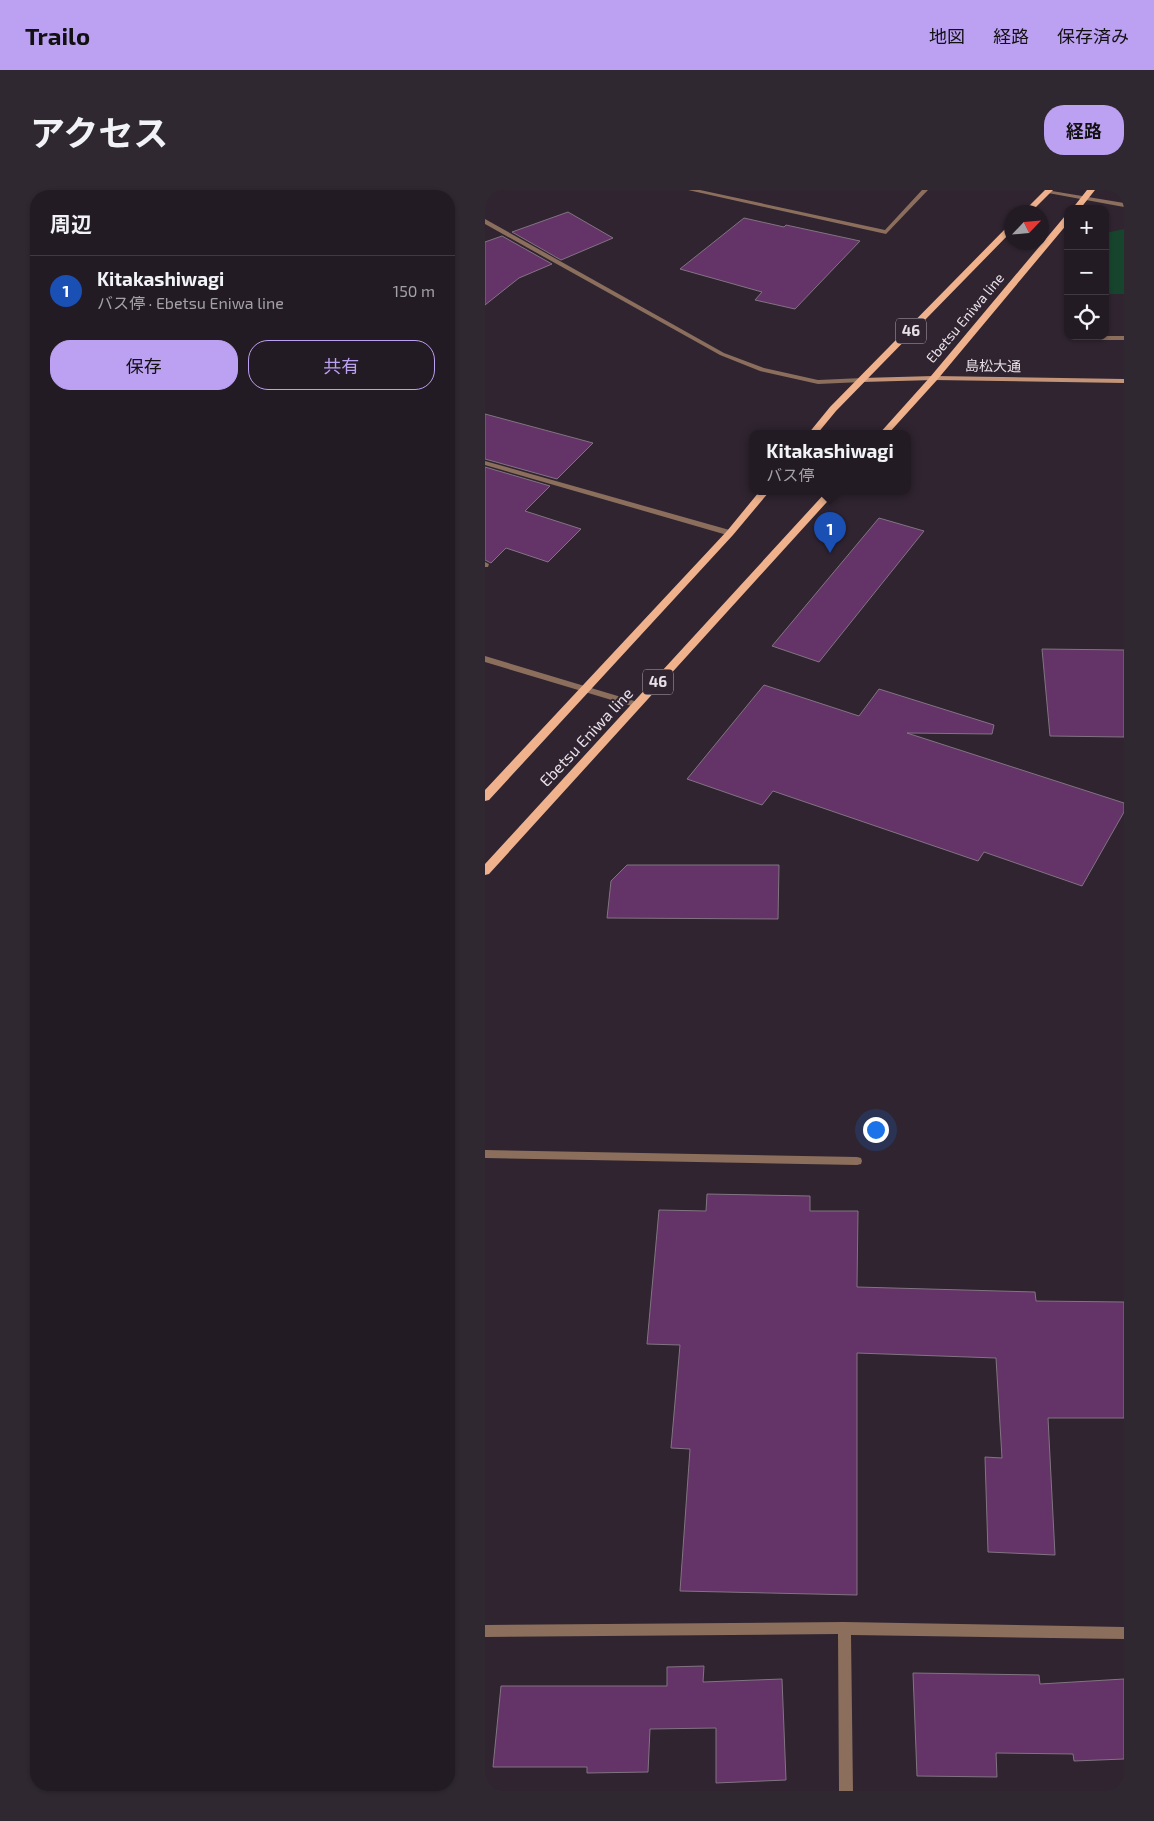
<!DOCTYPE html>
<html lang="ja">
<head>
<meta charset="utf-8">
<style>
	body { margin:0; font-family:"Exo 2","Noto Sans JP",sans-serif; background:#2f2831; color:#f1f3f6 }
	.controls { position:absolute; right:15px; top:15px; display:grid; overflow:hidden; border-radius:10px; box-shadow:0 1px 4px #0004 }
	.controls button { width:45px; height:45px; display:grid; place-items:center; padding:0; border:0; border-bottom:1px solid #403941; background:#231b24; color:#f1f3f6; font:25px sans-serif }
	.compass { position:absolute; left:519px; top:15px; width:45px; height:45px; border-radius:50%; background:#231b24; box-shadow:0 1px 4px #0004; rotate:64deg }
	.you { position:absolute; left:390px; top:939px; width:18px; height:18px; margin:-12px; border:4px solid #fff; border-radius:50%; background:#1a73e8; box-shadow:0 0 0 8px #1a73e833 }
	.badge { display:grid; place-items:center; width:32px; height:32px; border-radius:50%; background:#bca0f2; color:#fff; font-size:16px; font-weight:700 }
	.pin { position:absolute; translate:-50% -41px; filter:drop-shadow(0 1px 2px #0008) }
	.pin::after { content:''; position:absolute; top:26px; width:18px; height:15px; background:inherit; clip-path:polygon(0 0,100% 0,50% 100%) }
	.popup { position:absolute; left:264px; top:240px; width:162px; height:65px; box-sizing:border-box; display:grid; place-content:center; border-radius:10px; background:#231b24; filter:drop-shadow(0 1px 4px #0005); font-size:16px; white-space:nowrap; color:#a3a1a6 }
	.popup b { font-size:19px; color:#f1f3f6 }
	.popup::after { content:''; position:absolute; left:50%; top:100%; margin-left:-10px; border:10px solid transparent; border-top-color:#231b24 }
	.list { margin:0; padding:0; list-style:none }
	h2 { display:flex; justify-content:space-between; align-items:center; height:65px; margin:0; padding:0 20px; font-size:21px }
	h2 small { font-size:16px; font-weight:400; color:#a3a1a6 }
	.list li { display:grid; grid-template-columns:32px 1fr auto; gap:15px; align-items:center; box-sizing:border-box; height:70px; padding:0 20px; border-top:1px solid #403941 }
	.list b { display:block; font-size:19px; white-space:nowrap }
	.list p { margin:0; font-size:16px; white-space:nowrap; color:#a3a1a6 }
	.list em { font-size:16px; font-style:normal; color:#a3a1a6 }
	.actions { display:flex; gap:10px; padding:15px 20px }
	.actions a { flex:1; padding:11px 0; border:1px solid #bca0f2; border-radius:20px; text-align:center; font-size:18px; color:#bca0f2 }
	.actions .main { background:#bca0f2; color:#111 }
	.icon { flex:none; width:28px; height:28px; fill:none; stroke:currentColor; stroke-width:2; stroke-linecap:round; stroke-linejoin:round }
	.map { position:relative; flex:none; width:639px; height:1601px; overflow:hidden; border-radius:20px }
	header { display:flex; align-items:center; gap:30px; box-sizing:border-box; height:70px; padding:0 25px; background:#bca0f2; color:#111 }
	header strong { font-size:24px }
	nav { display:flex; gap:28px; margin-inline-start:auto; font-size:18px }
	.intro { display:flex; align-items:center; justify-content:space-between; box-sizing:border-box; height:120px; padding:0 30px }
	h1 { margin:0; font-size:35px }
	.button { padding:12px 22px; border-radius:20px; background:#bca0f2; color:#111; font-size:18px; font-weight:700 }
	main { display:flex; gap:30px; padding:0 30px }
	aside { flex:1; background:#231b24; border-radius:20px; box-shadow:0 1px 4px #0004 }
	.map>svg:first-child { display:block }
	.green { fill:#17442c }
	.building { fill:#643367; stroke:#827482 }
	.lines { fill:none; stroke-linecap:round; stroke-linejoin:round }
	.lane { fill:#8b6e5c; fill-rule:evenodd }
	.street { fill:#8b6e5c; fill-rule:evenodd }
	.secondary { fill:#c49478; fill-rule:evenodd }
	.primary { fill:#efb28d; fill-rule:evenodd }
	.labels { text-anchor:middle; stroke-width:4; stroke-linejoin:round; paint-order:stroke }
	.far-street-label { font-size:14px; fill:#e8e0e8; stroke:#2f2430 }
	.shield { fill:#2f2430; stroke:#b0a8b1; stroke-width:1 }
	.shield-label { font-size:15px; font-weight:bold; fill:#e8e0e8 }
	.street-label { font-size:16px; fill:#e8e0e8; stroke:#2f2430 }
</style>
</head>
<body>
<header>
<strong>Trailo</strong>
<nav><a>地図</a><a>経路</a><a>保存済み</a></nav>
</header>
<div class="intro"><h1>アクセス</h1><a class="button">経路</a></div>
<main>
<aside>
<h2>周辺<small></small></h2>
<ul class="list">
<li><span class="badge" style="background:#1a4fb4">1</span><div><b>Kitakashiwagi</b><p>バス停 · Ebetsu Eniwa line</p></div><em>150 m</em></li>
</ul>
<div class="actions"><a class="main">保存</a><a>共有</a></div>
</aside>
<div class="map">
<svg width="639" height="1601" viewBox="0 0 639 1601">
	<rect width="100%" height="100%" fill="#2f2430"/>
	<path class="green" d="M639,39V104H620V43Z"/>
	<path class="building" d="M83,22L128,48L76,70L27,42Z
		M259,28L299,37L301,35L375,51L310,119L270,110L277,102L195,79Z
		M17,46L67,74L34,88L0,115V52Z
		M0,224L108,253L72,289L0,269Z
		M0,277L65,296L40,321L96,339L63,372L21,358L6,373L0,370Z
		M394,328L439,341L334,472L287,456Z
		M557,459L639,460V547L565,546Z
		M279,495L374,526L394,499L509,535L507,544L422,543L639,613V622L597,696L499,662L493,671L288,601L277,615L202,589Z
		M142,675H294L293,729L122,728L126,691Z
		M222,1004L325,1006V1021H373L372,1097L550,1102L551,1111L639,1112V1228H563L570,1365L503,1362L500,1267L517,1268L511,1168L372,1163V1405L195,1401L205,1259L186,1258L195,1155L162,1154L174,1020L221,1021Z
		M219,1476L218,1492L297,1489L301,1590L231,1593V1538L165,1539L163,1582L102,1583V1577H8L16,1496H182V1477Z
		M428,1483L554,1485L555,1494L639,1489V1569L589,1571L588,1564L511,1563L512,1587L432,1586Z"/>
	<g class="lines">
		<path class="lane" d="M203,0H215L400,40L437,0H443L401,44Z
			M598,146H639V150H599L596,148Z
			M0,372L4,374L3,377H0Z
			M0,466L156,513L157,515L153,518L150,517L0,472Z
			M0,960L372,967L376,968L377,971L376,974L372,975L0,968Z"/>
		<path class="street" d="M561,0L639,13V17L563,3L561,2Z
			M0,29L239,163L279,178L333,190L377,188L381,190L377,192L333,194L275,181L235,165L0,34Z
			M0,271L248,341L249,343L245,345H242L0,275Z
			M359,1432L639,1437V1449L366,1445L368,1601H354L353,1444L0,1447V1435Z"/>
		<path class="secondary" d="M449,186L639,189V193L449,190L377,192L373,190L377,188Z"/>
		<path class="primary" d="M560,0H568L546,22H538Z
			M602,0H610L595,19H587Z
			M580,26H583V33L452,190L403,244H394L446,186Z
			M523,36H526V42L351,221L332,244H323L345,217Z
			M274,302H284L248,345L4,610L0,611V600L242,341Z
			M341,302H351L4,684L0,685V674Z"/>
	</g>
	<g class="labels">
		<g class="far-street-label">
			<text transform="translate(480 128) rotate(-50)" y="5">Ebetsu Eniwa line</text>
			<text transform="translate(508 176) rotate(1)" y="5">島松大通</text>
		</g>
		<g class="shield">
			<rect x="411" y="128.5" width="30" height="25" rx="4"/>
			<rect x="158" y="479.5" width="30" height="25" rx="4"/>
		</g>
		<g class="shield-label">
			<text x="426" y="146">46</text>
			<text x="173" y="497">46</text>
		</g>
		<g class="street-label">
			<text transform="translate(101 547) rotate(-47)" y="6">Ebetsu Eniwa line</text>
		</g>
	</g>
</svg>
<div class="controls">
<button>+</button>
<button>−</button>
<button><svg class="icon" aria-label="locate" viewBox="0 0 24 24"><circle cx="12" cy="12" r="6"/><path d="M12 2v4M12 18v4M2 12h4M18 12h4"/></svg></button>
</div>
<svg class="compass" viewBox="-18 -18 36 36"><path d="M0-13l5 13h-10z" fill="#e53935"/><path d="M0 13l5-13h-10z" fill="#a3a1a6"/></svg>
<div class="you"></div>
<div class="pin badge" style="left:345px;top:363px;background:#1a4fb4">1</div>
<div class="popup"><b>Kitakashiwagi</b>バス停</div>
</div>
</main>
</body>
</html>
